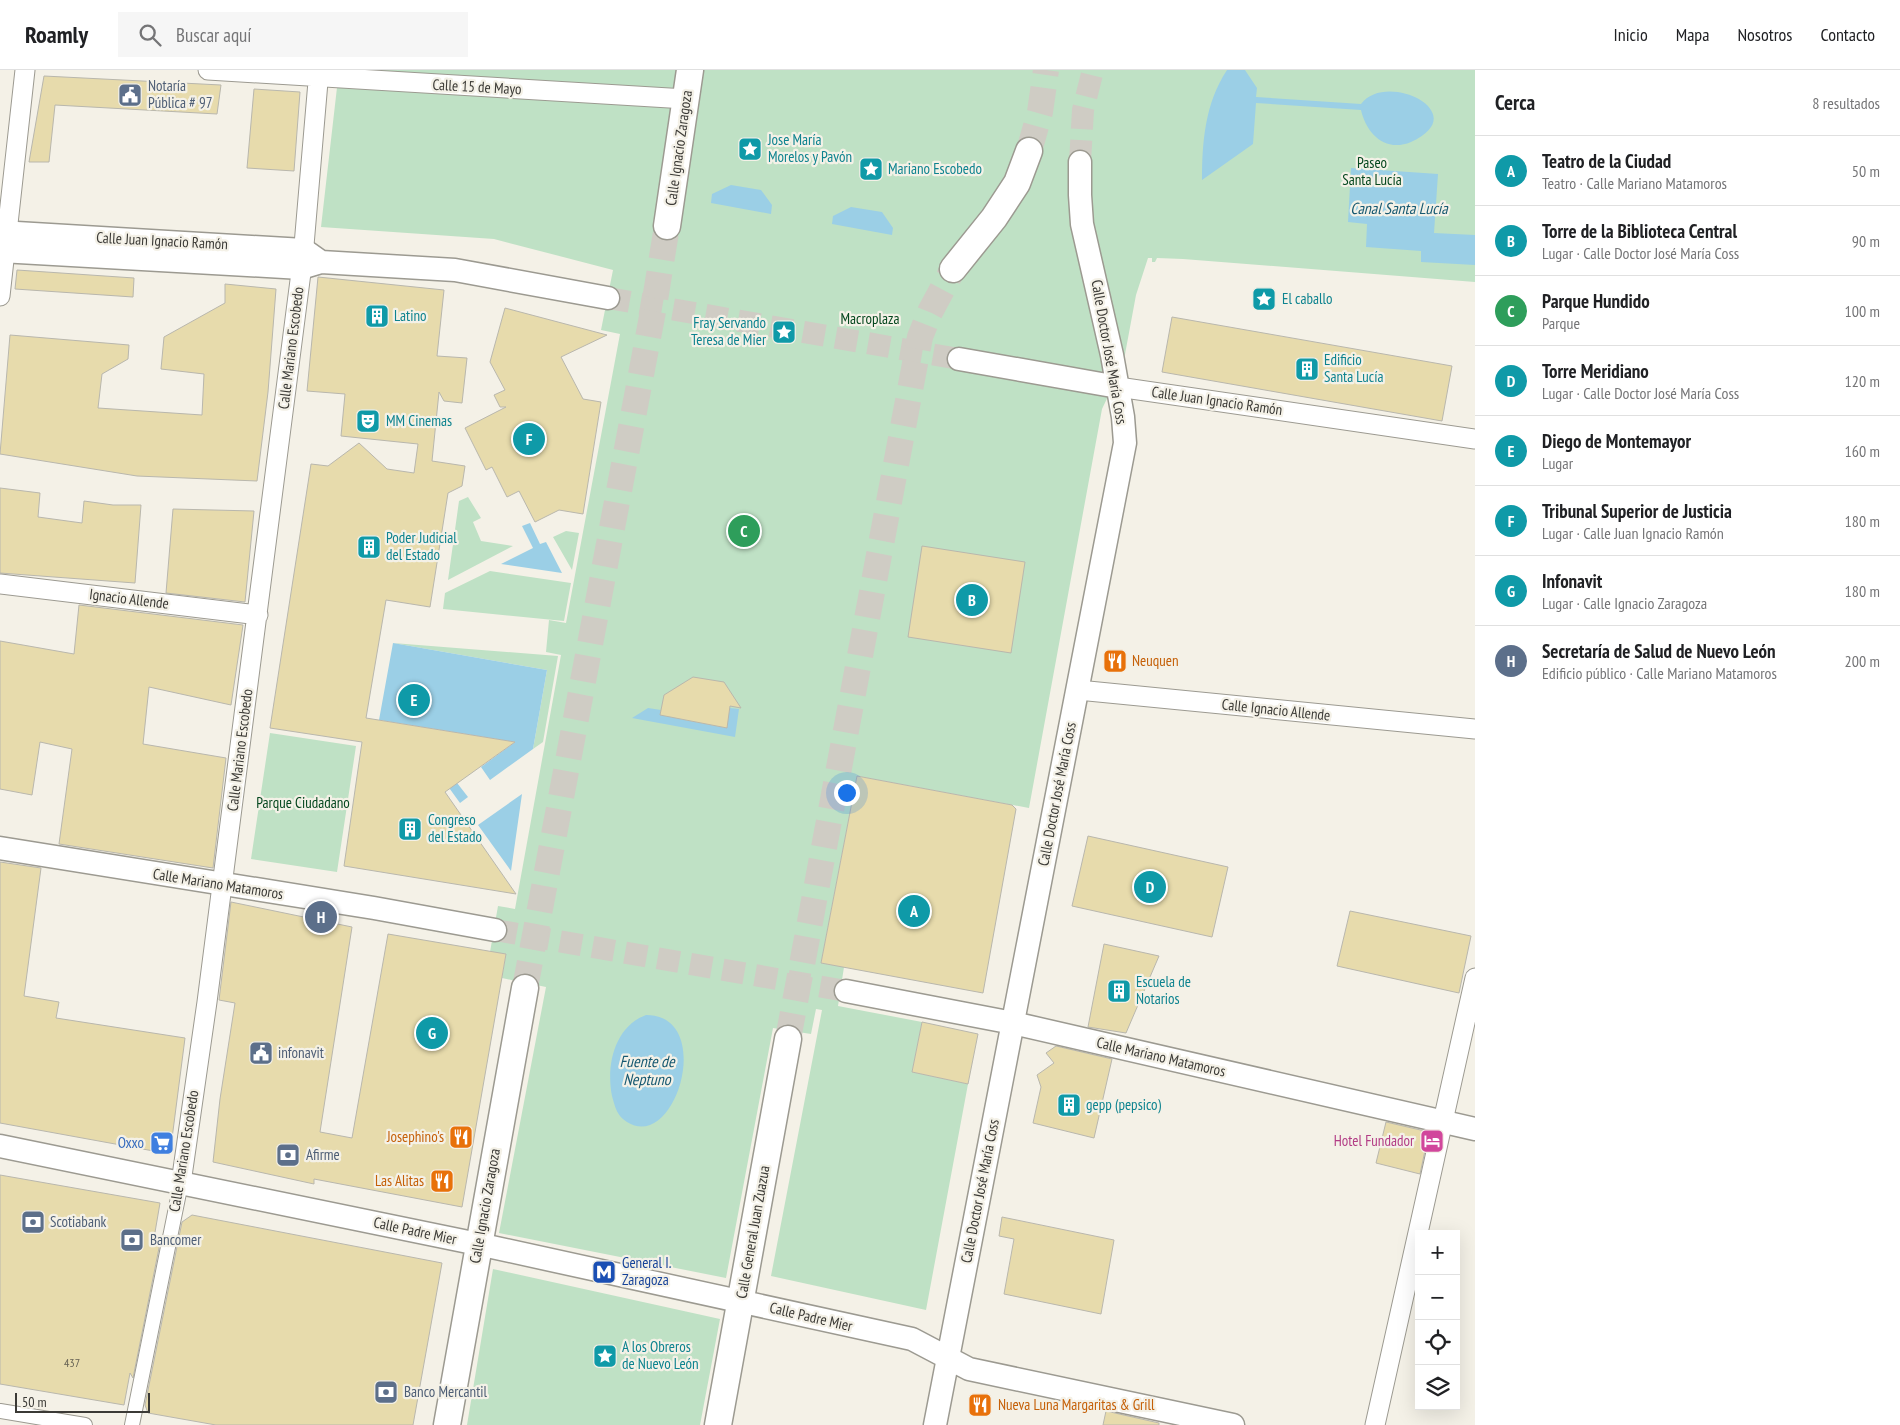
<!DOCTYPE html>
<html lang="es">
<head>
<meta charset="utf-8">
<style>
	body { margin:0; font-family:"PT Sans Narrow",sans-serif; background:#f6f6f6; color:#202124 }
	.controls { position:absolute; right:15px; bottom:15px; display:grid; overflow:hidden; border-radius:0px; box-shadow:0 5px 20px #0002 }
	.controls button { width:45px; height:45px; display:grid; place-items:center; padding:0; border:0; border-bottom:1px solid #e0e0e0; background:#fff; color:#202124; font:25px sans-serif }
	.scale { position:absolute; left:15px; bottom:12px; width:135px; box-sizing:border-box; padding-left:5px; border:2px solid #3b3a36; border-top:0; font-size:14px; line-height:18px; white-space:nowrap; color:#3b3a36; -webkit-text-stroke:4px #f4f1e7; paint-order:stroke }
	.you { position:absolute; left:846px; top:722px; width:18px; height:18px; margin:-12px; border:4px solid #fff; border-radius:50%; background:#1a73e8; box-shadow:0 0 0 8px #1a73e833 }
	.badge { display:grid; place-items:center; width:32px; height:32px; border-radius:50%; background:#066cb8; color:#fff; font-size:16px; font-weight:700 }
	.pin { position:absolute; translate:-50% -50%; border:2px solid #fff; box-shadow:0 1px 5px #0006 }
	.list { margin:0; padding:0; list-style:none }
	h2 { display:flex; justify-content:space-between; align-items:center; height:65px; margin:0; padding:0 20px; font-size:21px }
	h2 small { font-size:16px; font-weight:400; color:#757577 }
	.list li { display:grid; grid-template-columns:32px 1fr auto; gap:15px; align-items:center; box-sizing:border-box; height:70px; padding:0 20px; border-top:1px solid #e0e0e0 }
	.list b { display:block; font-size:19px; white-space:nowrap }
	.list p { margin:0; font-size:16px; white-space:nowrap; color:#757577 }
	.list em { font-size:16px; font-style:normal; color:#757577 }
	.icon { flex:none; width:28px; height:28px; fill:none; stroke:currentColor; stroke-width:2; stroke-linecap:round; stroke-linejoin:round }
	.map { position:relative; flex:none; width:1475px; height:1355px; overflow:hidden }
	header { display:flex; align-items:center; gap:30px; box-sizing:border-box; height:70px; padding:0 25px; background:#fff; border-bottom:1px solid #e0e0e0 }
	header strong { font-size:24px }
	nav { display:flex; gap:28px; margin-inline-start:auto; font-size:18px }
	.search { width:350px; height:45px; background:#f6f6f6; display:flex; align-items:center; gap:12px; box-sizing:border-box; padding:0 18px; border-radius:0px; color:#757577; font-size:19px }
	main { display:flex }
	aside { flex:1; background:#fff }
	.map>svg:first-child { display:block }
	.green { fill:#bfe1c5 }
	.water { fill:#9bcfe6 }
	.building { fill:#e7dbac; stroke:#b9b7ad }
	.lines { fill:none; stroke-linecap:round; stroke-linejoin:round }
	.tertiary-tunnel { stroke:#cfccc4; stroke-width:22; stroke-dasharray:22 11; stroke-linecap:butt }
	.secondary-tunnel { stroke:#cfccc4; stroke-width:26; stroke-dasharray:26 13; stroke-linecap:butt }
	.pedestrian-casing { stroke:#9c9a91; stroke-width:16 }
	.minor-casing { stroke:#9c9a91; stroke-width:21 }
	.tertiary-casing { stroke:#9c9a91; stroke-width:25 }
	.secondary-casing { stroke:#9c9a91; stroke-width:29 }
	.pedestrian { stroke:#fff; stroke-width:14 }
	.minor { stroke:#fff; stroke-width:19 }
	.tertiary { stroke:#fff; stroke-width:22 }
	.secondary { stroke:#fff; stroke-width:26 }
	.labels { text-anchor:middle; stroke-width:4.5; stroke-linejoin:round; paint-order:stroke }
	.number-label { font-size:12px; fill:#666254 }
	.service-label { font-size:15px; fill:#4e5e75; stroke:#f4f1e7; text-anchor:start }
	.street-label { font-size:15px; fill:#3b3a36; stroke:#f4f1e7 }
	.culture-label { font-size:15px; fill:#0d838f; stroke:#f4f1e7; text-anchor:start }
	.park-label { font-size:15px; fill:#04471e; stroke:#f4f1e7 }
	.food-label { font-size:15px; fill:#c56008; stroke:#f4f1e7; text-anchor:start }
	.hotel-label { font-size:15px; fill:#b23c85; stroke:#f4f1e7; text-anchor:end }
	.shop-label { font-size:15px; fill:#366cbe; stroke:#f4f1e7; text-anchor:end }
	.transit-label { font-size:15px; fill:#164399; stroke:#f4f1e7; text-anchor:start }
	.water-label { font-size:16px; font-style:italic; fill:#175971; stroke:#f4f1e7 }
</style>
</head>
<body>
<header>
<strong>Roamly</strong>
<div class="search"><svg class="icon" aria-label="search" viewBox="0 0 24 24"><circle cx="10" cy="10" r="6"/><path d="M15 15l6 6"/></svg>Buscar aquí</div>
<nav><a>Inicio</a><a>Mapa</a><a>Nosotros</a><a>Contacto</a></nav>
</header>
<main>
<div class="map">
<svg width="1475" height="1355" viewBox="0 0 1475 1355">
	<rect width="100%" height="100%" fill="#f4f1e7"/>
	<path class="green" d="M339,0H1475V212L1183,189L1157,188L1155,192H1152V188H1148L1136,225L1123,295L1102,339L1029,738L857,706L821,893L844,897L838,936L922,952L912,1002L968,1014L926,1240L771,1206L822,940L816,939L811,964L773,958L726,1208L499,1163L546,917L502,908L506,884L490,882L498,836L515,839L561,585L546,582L549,550L566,553L620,264L601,260L613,200L494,169L321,157Z
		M468,427L481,448L473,452L481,471L513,476L448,510L459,431Z
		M566,461L579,463L572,500L553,467Z
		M490,501L571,513L564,551L443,539L445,523Z
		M393,573L558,586L543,672L533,679L547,600Z
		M270,663L356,676L337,802L251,789Z
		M493,1199L720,1249L700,1355H467Z"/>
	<path class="water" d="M1227,0H1245L1257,18L1256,27L1361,34C1386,0 1475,43 1411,72C1385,83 1366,63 1361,40L1256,33L1253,74L1202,110C1202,72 1205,33 1227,0Z
		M1351,98L1438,104L1434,163L1475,165V195L1421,192V181L1366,177L1367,154L1348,152Z
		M731,115L761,120L772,135L771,144L711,133L712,124Z
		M851,137L882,142L893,158L892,165L832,154L833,146Z
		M530,453L540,474L546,472L562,503L501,494L533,478L522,456Z
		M393,573L547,600L533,679L490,710L481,697L515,672L379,650Z
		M648,638L661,640L660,645L726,658L730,638L739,639L735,667L632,648Z
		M454,709L468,727L460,733L447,715Z
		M522,724L511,801L478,755Z
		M646,945C716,945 676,1083 627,1052C617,1046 615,1037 612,1026C606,996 614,957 646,945Z"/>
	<path class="building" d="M44,6L221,15L217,44L55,35L49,92H29Z
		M254,19L300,22L294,101L247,98Z
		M17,200L134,208L133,227L15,219Z
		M318,207L444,220L437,286L467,288L462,333L444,331L439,322L432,391L465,396L462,416L448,423L430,537L386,530L366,648L515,672L445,722L516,824L344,796L362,672L270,658L311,394L328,396L359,373L387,399L414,403L418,374L341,366L345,324L307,321Z
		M225,214L276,219L268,322L257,411L137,406L0,384L10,265L129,275L128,289L102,304L98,338L202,345L204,304L161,299L164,267L225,233Z
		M505,238L607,265L561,287L583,329L601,332L583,444L559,440L535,452L519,421L507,427L492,397L486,400L465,358L506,337H500L494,325L505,320L490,292Z
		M1172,247L1452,296L1442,351L1162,302Z
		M0,418L40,423L38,447L82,453L84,431L113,435H141L135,513L0,503Z
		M173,439L254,441L245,532L166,523Z
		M922,476L1025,492L1011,583L908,567Z
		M79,535L243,555L231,635L149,617L143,674L226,688L213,798L59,774L72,679L40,672L32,725L0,719V571L74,584Z
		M693,607L724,612L741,638L730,636L727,658L660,645L664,625Z
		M857,706L1012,735L1016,739L983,923L821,893Z
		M1088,766L1228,797L1212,867L1072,836Z
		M0,792L41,798L24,926L59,932L56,948L185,968L170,1084L0,1053Z
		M231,832L352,857L320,1062L352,1068L388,864L506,884L462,1137L314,1109V1114L213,1092L220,1029L235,933L219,930Z
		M1350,841L1471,866L1459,923L1337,896Z
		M1104,874L1159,886L1126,963L1088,957Z
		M922,952L978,964L968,1014L912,1002Z
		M1056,976L1112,989L1094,1068L1033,1053L1041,1017L1037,1005L1054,993L1046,983Z
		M1386,1052L1429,1062L1420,1104L1376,1093Z
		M0,1105L160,1133L153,1174L161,1168L133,1308L130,1303L124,1335L0,1314Z
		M192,1145L442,1193L413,1355H216L148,1343L145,1335L182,1152Z
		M1002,1147L1114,1170L1101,1244L1004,1224L1014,1169L999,1166Z
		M1106,1341L1159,1353V1355H1103Z"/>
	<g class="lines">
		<path class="tertiary-tunnel" d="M1080,92L1083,40L1093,0
			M608,228L959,289
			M495,860L846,921"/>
		<path class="secondary-tunnel" d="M1029,81L1040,42L1046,0
			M525,918L654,236L667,156
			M788,969L920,267L930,242L953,199"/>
		<g class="pedestrian-casing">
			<path id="pedestrian" d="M0,1341L85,1355
				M132,1355L181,1113"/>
		</g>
		<g class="minor-casing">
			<path id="minor" d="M208,0L686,29
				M0,226L25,0
				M1118,317L1475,369
				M0,514L258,545
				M1078,620L1475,659
				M181,1113L207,932L303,187L319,0
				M1375,1355L1475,908"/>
		</g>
		<g class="tertiary-casing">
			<path id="tertiary" d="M0,162L304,180L321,192
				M0,181L301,198L321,192L455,200L608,228
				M959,289L1118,317
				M0,778L374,838L495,860
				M846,921L1013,953L1475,1059
				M0,1076L478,1174L912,1269L969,1299L1233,1355
				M935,1355L1125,373L1123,347L1112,285L1082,154L1080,125V92"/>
		</g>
		<g class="secondary-casing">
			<path id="secondary" d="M667,156L690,0
				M953,199L994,148L1017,113L1029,81
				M447,1355L525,918
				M718,1355L788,969"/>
		</g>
		<use href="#pedestrian" class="pedestrian"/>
		<use href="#minor" class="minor"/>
		<use href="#tertiary" class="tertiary"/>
		<use href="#secondary" class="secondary"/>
	</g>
	<defs>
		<g id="civic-square" transform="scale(1.25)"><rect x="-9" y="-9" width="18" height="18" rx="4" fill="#5c6f8a" stroke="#f4f1e7"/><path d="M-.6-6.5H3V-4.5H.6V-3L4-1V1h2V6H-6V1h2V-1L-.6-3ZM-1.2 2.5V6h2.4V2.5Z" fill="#fff"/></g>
		<g id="sight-square" transform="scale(1.25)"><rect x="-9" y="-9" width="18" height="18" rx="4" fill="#0f9aa8" stroke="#f4f1e7"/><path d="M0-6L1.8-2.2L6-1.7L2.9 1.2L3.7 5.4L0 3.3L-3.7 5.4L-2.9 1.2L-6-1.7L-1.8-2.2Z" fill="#fff"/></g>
		<g id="building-square" transform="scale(1.25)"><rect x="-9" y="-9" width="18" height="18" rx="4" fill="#0f9aa8" stroke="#f4f1e7"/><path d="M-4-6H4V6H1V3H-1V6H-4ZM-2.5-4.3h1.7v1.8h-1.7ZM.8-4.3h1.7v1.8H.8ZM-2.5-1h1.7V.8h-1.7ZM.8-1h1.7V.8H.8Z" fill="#fff"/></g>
		<g id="theatre-square" transform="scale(1.25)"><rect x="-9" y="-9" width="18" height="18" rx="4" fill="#0f9aa8" stroke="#f4f1e7"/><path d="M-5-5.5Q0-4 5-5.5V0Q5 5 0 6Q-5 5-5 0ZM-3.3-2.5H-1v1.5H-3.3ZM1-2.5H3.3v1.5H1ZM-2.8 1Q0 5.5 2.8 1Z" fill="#fff"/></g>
		<g id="restaurant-square" transform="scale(1.25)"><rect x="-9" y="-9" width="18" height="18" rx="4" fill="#e8710a" stroke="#f4f1e7"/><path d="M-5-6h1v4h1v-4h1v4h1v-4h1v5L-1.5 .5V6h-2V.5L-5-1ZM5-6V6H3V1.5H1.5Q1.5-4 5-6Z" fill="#fff"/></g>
		<g id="hotel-square" transform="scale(1.25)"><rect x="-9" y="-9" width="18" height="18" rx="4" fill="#d1479c" stroke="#f4f1e7"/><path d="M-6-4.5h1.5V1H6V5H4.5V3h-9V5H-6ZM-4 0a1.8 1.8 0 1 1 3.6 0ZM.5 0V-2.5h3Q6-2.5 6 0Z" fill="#fff"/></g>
		<g id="supermarket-square" transform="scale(1.25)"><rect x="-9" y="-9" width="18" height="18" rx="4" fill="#3f7fe0" stroke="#f4f1e7"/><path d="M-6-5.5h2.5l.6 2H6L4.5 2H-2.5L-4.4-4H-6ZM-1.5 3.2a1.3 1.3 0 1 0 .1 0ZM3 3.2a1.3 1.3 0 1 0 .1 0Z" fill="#fff"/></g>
		<g id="bank-square" transform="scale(1.25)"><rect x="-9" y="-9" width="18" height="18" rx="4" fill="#5c6f8a" stroke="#f4f1e7"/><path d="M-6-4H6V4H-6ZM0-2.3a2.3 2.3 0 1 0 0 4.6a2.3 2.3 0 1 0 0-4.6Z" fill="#fff"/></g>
		<g id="metro-square" transform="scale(1.25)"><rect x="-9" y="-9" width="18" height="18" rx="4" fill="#1a4fb4" stroke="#f4f1e7"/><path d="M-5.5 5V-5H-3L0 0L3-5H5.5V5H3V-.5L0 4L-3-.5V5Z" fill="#fff"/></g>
	</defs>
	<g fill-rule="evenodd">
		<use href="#civic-square" x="130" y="25"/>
		<use href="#sight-square" x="750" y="79"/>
		<use href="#sight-square" x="871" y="99"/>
		<use href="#sight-square" x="1264" y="229"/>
		<use href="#building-square" x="377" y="246"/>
		<use href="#sight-square" x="784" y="262"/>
		<use href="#building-square" x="1307" y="299"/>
		<use href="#theatre-square" x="368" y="351"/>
		<use href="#building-square" x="369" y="477"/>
		<use href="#restaurant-square" x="1115" y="591"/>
		<use href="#building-square" x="410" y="759"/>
		<use href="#building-square" x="1119" y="921"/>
		<use href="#civic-square" x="261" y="983"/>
		<use href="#building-square" x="1069" y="1035"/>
		<use href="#restaurant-square" x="461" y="1067"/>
		<use href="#hotel-square" x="1432" y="1071"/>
		<use href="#supermarket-square" x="162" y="1073"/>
		<use href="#bank-square" x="288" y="1085"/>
		<use href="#restaurant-square" x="442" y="1111"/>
		<use href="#bank-square" x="33" y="1152"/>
		<use href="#bank-square" x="132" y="1170"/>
		<use href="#metro-square" x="604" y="1202"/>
		<use href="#sight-square" x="605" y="1286"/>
		<use href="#bank-square" x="386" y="1322"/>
		<use href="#restaurant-square" x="980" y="1335"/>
	</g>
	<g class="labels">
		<g class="number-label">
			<text x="72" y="1297">437</text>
		</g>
		<g class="service-label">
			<text x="148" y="21">Notaría<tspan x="148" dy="17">Pública # 97</tspan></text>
			<text x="278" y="988">infonavit</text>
			<text x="306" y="1090">Afirme</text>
			<text x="50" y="1157">Scotiabank</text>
			<text x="150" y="1175">Bancomer</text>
			<text x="404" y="1327">Banco Mercantil</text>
		</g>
		<g class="street-label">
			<text transform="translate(477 17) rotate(3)" y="5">Calle 15 de Mayo</text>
			<text transform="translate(679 78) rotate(-82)" y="5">Calle Ignacio Zaragoza</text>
			<text transform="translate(162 171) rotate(3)" y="5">Calle Juan Ignacio Ramón</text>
			<text transform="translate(291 278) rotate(-83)" y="5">Calle Mariano Escobedo</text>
			<text transform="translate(1109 282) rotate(80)" y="5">Calle Doctor José María Coss</text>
			<text transform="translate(1217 331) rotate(8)" y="5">Calle Juan Ignacio Ramón</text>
			<text transform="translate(129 529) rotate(7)" y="5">Ignacio Allende</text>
			<text transform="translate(1276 640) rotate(6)" y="5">Calle Ignacio Allende</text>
			<text transform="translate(240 680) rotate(-83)" y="5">Calle Mariano Escobedo</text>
			<text transform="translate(1057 724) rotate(-79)" y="5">Calle Doctor José María Coss</text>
			<text transform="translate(218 814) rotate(9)" y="5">Calle Mariano Matamoros</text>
			<text transform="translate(1161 987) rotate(13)" y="5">Calle Mariano Matamoros</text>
			<text transform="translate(184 1081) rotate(-81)" y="5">Calle Mariano Escobedo</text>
			<text transform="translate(980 1121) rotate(-79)" y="5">Calle Doctor José María Coss</text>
			<text transform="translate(485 1136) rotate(-80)" y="5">Calle Ignacio Zaragoza</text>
			<text transform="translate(415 1161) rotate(12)" y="5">Calle Padre Mier</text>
			<text transform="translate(753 1162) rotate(-80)" y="5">Calle General Juan Zuazua</text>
			<text transform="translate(811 1247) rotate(13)" y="5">Calle Padre Mier</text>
		</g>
		<g class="culture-label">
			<text x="768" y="75">Jose María<tspan x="768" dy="17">Morelos y Pavón</tspan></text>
			<text x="888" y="104">Mariano Escobedo</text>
			<text x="1282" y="234">El caballo</text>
			<text x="394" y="251">Latino</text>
			<text x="766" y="258" text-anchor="end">Fray Servando<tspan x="766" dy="17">Teresa de Mier</tspan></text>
			<text x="1324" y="295">Edificio<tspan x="1324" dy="17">Santa Lucía</tspan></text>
			<text x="386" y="356">MM Cinemas</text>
			<text x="386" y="473">Poder Judicial<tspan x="386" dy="17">del Estado</tspan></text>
			<text x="428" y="755">Congreso<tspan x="428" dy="17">del Estado</tspan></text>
			<text x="1136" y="917">Escuela de<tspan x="1136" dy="17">Notarios</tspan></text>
			<text x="1086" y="1040">gepp (pepsico)</text>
			<text x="622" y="1282">A los Obreros<tspan x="622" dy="17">de Nuevo León</tspan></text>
		</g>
		<g class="park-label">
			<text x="1372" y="98">Paseo<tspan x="1372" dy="17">Santa Lucía</tspan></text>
			<text x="870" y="254">Macroplaza</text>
			<text x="303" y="738">Parque Ciudadano</text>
		</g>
		<g class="food-label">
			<text x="1132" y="596">Neuquen</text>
			<text x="444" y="1072" text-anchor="end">Josephino's</text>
			<text x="424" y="1116" text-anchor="end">Las Alitas</text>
			<text x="998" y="1340">Nueva Luna Margaritas &amp; Grill</text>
		</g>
		<g class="hotel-label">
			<text x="1414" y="1076">Hotel Fundador</text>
		</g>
		<g class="shop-label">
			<text x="144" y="1078">Oxxo</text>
		</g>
		<g class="transit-label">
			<text x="622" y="1198">General I.<tspan x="622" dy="17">Zaragoza</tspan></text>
		</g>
		<g class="water-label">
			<text x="1399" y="144">Canal Santa Lucía</text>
			<text x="647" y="997">Fuente de<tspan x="647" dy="18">Neptuno</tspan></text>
		</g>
	</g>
</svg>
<div class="controls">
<button>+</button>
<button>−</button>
<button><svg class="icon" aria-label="locate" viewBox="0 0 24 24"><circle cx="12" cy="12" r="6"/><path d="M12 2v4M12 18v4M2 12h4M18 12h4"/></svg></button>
<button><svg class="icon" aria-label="layers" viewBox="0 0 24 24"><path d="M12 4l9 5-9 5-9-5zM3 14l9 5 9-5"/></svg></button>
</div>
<div class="scale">50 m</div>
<div class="you"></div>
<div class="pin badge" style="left:914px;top:841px;background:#0f9aa8">A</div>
<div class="pin badge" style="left:972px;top:530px;background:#0f9aa8">B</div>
<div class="pin badge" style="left:744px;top:461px;background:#2e9e5b">C</div>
<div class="pin badge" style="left:1150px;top:817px;background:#0f9aa8">D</div>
<div class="pin badge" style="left:414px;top:630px;background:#0f9aa8">E</div>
<div class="pin badge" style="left:529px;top:369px;background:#0f9aa8">F</div>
<div class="pin badge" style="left:432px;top:963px;background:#0f9aa8">G</div>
<div class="pin badge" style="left:321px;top:847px;background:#5c6f8a">H</div>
</div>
<aside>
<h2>Cerca<small>8 resultados</small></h2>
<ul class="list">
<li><span class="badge" style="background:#0f9aa8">A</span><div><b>Teatro de la Ciudad</b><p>Teatro · Calle Mariano Matamoros</p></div><em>50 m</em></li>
<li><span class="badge" style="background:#0f9aa8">B</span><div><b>Torre de la Biblioteca Central</b><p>Lugar · Calle Doctor José María Coss</p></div><em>90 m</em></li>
<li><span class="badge" style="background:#2e9e5b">C</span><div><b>Parque Hundido</b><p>Parque</p></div><em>100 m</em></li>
<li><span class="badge" style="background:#0f9aa8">D</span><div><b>Torre Meridiano</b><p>Lugar · Calle Doctor José María Coss</p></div><em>120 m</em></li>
<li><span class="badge" style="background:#0f9aa8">E</span><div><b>Diego de Montemayor</b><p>Lugar</p></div><em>160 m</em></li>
<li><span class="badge" style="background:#0f9aa8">F</span><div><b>Tribunal Superior de Justicia</b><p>Lugar · Calle Juan Ignacio Ramón</p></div><em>180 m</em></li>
<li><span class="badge" style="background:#0f9aa8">G</span><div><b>Infonavit</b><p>Lugar · Calle Ignacio Zaragoza</p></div><em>180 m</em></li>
<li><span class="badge" style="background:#5c6f8a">H</span><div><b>Secretaría de Salud de Nuevo León</b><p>Edificio público · Calle Mariano Matamoros</p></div><em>200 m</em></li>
</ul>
</aside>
</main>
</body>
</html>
